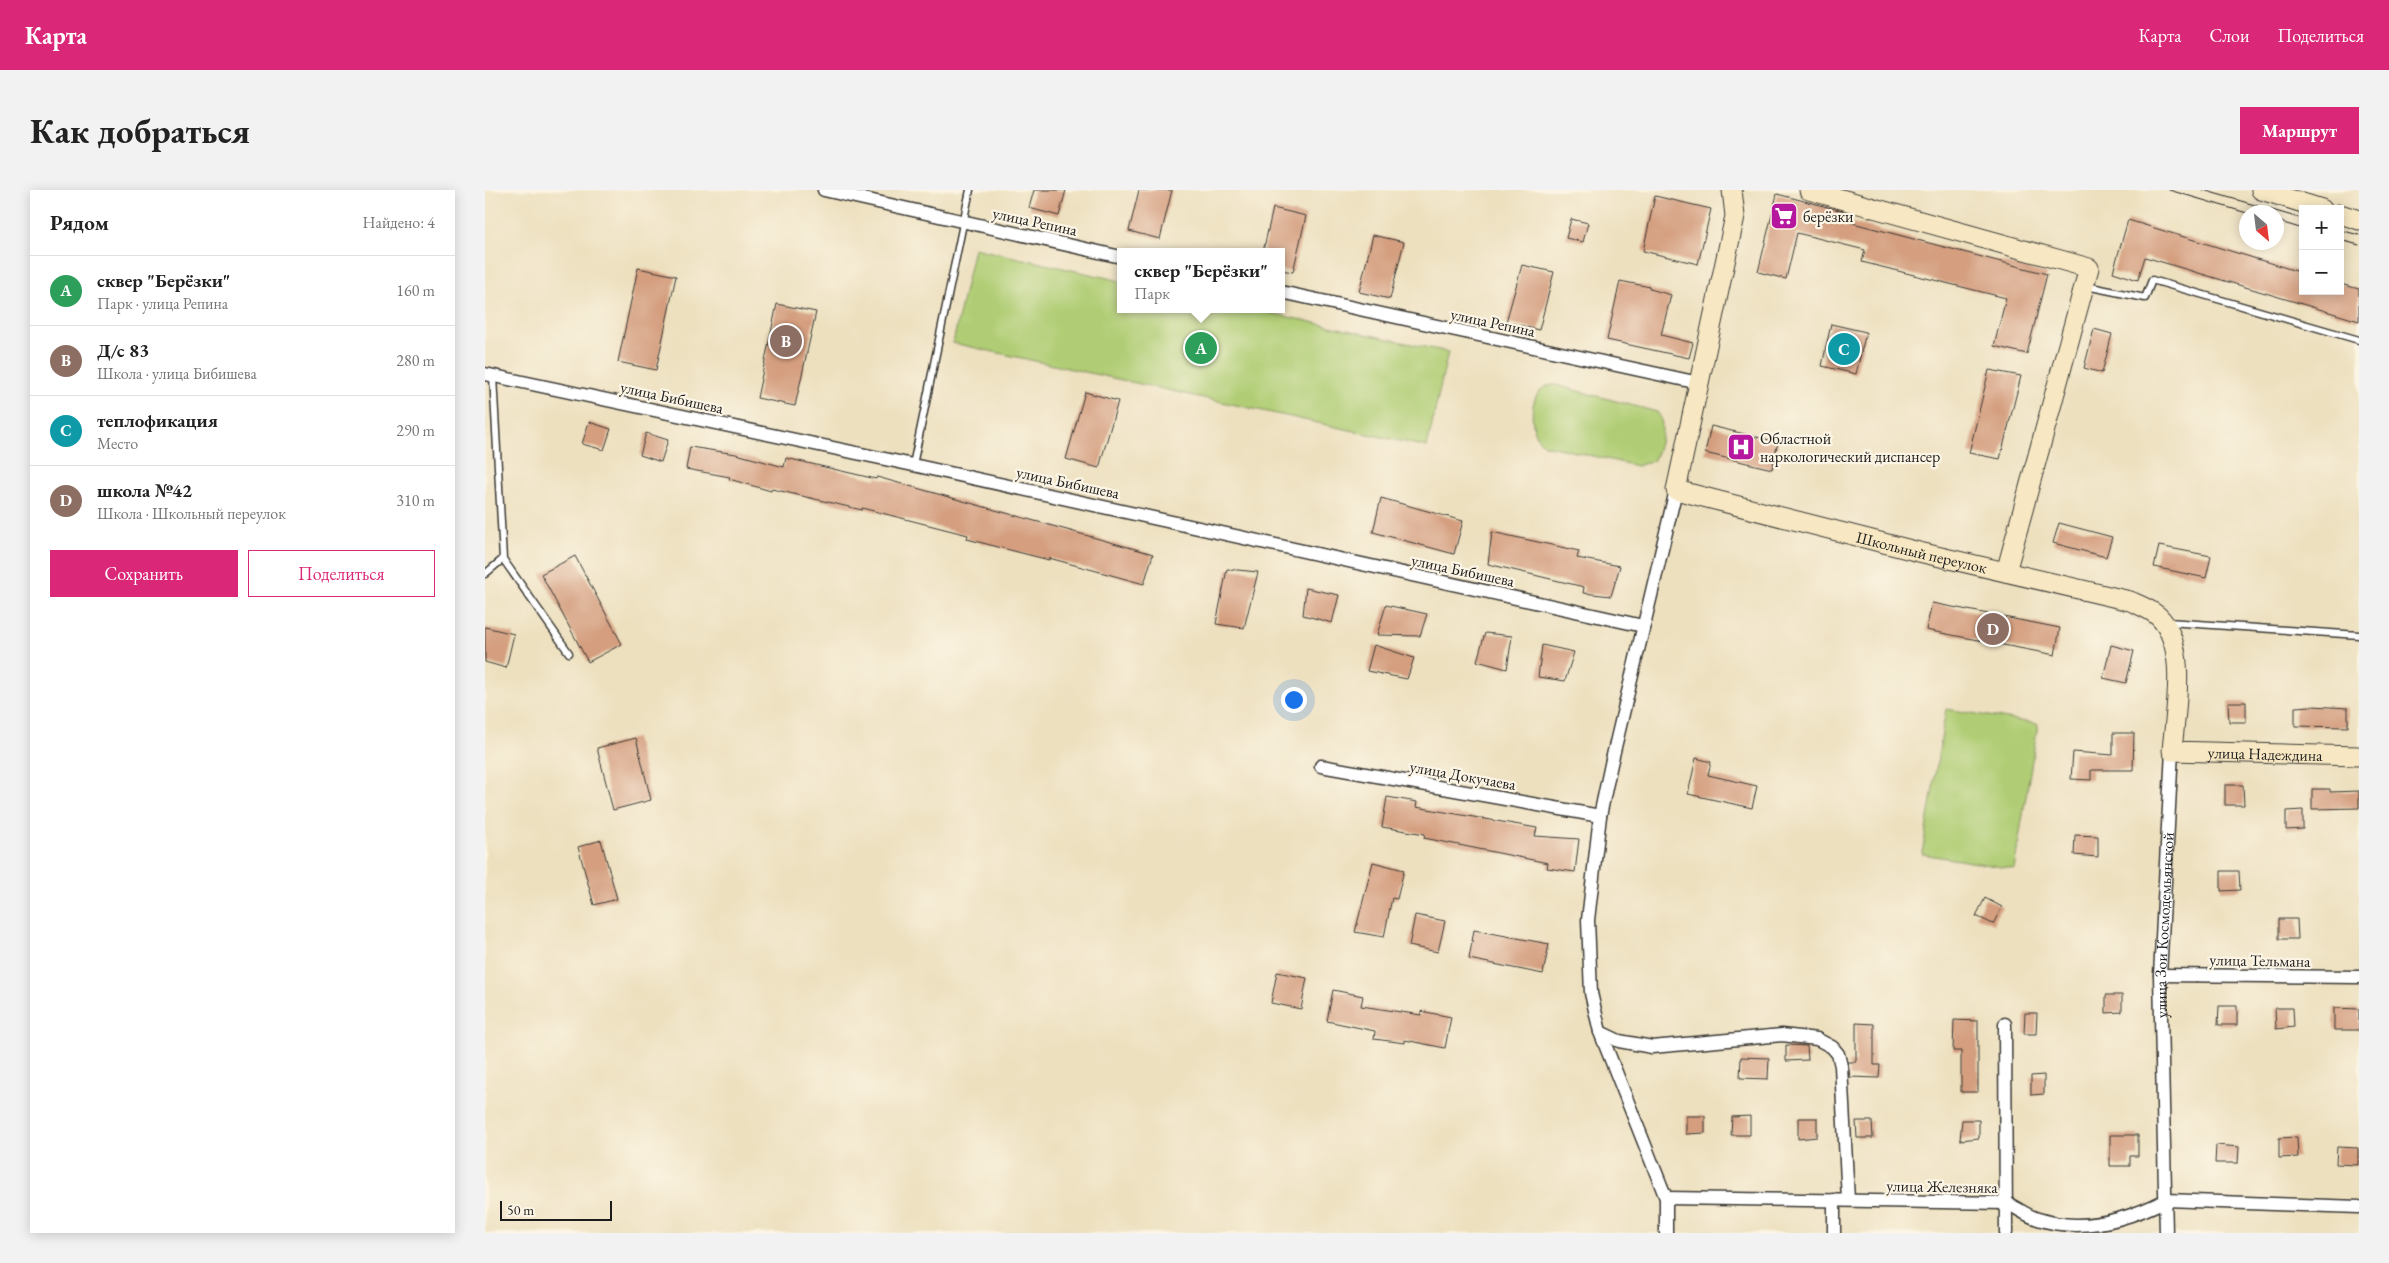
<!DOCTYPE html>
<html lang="ru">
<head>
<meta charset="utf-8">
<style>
	body { margin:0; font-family:"EB Garamond",serif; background:#f2f2f2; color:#222 }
	.controls { position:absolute; right:15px; top:15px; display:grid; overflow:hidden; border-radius:0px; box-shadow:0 2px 12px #0003 }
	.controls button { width:45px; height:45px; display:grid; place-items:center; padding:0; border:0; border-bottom:1px solid #e0e0e0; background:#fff; color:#222; font:25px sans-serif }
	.compass { position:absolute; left:1754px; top:15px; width:45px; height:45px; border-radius:50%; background:#fff; box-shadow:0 2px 12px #0003; rotate:152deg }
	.scale { position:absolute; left:15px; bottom:12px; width:112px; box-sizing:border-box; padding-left:5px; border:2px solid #1c1c1c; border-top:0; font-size:14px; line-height:18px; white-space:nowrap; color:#1c1c1c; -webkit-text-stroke:4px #fcf5e5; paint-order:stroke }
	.you { position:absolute; left:808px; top:509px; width:18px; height:18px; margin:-12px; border:4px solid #fff; border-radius:50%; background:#1a73e8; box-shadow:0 0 0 8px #1a73e833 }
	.badge { display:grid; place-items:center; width:32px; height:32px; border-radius:50%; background:#db2777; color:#fff; font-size:16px; font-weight:700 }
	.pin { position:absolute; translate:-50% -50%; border:2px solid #fff; box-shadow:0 1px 5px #0006 }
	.popup { position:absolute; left:632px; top:58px; width:168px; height:65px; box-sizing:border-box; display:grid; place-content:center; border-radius:0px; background:#fff; filter:drop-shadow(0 1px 4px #0005); font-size:16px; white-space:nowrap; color:#767676 }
	.popup b { font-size:19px; color:#222 }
	.popup::after { content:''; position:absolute; left:50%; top:100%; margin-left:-10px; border:10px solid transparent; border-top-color:#fff }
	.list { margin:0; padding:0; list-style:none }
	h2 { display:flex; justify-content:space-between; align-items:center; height:65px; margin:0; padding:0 20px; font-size:21px }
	h2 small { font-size:16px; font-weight:400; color:#767676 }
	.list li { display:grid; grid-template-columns:32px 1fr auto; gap:15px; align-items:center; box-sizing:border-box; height:70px; padding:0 20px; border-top:1px solid #e0e0e0 }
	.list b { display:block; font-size:19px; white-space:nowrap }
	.list p { margin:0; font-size:16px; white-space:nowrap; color:#767676 }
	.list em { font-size:16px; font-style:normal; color:#767676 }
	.actions { display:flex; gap:10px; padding:15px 20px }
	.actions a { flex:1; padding:11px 0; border:1px solid #db2777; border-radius:0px; text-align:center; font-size:18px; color:#db2777 }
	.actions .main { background:#db2777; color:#fff }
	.map { position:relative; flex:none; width:1874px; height:1043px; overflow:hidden; border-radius:0px }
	header { display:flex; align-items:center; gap:30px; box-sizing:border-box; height:70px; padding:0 25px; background:#db2777; color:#fff }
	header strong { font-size:24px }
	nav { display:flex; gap:28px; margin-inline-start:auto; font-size:18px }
	.intro { display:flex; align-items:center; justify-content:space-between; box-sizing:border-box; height:120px; padding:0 30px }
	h1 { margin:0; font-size:35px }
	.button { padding:12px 22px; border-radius:0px; background:#db2777; color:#fff; font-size:18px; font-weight:700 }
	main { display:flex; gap:30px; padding:0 30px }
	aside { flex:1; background:#fff; border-radius:0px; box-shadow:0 2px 12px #0003 }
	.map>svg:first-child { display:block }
	.green { fill:#b0cd74; stroke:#667448 }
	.building { fill:#d49e7f }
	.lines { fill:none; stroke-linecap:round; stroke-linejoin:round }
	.lane-casing { stroke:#3b3934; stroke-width:9 }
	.street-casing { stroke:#3b3934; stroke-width:15 }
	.secondary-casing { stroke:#3b3934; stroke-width:21 }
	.lane { stroke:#fff; stroke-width:6 }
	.street { stroke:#fff; stroke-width:12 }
	.secondary { stroke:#f7e8c3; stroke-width:19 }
	.tram { stroke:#1c1c1c; stroke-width:1 }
	.labels { text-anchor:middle; stroke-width:4.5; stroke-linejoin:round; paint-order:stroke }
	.poi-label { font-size:16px; fill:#1c1c1c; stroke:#fcf5e5; text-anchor:start }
	.street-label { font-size:16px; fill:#1c1c1c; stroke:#fcf5e5 }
</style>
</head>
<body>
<header>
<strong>Карта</strong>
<nav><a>Карта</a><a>Слои</a><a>Поделиться</a></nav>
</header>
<div class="intro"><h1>Как добраться</h1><a class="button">Маршрут</a></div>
<main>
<aside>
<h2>Рядом<small>Найдено: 4</small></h2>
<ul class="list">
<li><span class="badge" style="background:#2e9e5b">A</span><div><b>сквер &quot;Берёзки&quot;</b><p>Парк · улица Репина</p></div><em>160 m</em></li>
<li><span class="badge" style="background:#8d6e63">B</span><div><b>Д/с 83</b><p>Школа · улица Бибишева</p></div><em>280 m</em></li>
<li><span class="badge" style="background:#0f9aa8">C</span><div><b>теплофикация</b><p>Место</p></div><em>290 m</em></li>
<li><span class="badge" style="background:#8d6e63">D</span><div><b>школа №42</b><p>Школа · Школьный переулок</p></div><em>310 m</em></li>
</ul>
<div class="actions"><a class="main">Сохранить</a><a>Поделиться</a></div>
</aside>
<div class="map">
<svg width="1874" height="1043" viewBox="0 0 1874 1043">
	<rect width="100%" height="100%" fill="#fcf5e5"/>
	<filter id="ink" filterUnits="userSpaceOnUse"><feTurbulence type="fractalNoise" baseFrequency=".02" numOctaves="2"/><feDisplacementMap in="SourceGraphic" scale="10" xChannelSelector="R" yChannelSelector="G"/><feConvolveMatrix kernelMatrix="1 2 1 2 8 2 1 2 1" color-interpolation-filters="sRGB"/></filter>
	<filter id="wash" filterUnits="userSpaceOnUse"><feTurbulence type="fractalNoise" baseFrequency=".0096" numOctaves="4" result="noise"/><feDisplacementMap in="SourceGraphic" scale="20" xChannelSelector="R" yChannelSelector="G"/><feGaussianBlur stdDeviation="1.12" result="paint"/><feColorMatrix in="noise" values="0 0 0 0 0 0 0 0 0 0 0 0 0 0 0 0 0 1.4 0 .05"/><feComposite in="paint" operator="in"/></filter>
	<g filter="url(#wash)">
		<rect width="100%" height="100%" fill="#ede0bf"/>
		<path class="green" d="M489,58L636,91V119H767L963,162L942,257L468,153Z
			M1071,195L1172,222C1182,232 1175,259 1168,271L1152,276L1059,255C1045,245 1043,211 1056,200C1060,196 1066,195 1071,195Z
			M1461,519L1553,534L1529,679L1437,664Z"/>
		<g id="blocks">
			<path class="building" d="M549,0H581L574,26L544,18Z
				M654,0H687L675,49L644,41Z
				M1292,4L1366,23L1364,32L1562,84L1542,164L1509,156L1521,108L1377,72L1380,60L1312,43L1301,89L1273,82Z
				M1170,6L1226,19L1213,74L1158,61Z
				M788,18L821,26L808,82L796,80V62H778Z
				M1086,29L1103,33L1098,52L1081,48Z
				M1643,30L1818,83V101H1855V94L1874,99V131L1660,67L1653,90L1628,82Z
				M888,45L919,52L905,109L874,102Z
				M1037,75L1069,82L1054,140L1021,132Z
				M153,78L191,86L171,180L133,172Z
				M1135,91L1165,97V99L1186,105L1176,145L1208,153L1204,168L1122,150Z
				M292,114L331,122L310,216L272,208Z
				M1346,134L1381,142L1371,184L1337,176Z
				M1609,139L1627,144L1617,183L1599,178Z
				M1504,180L1536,186L1515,269L1484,263Z
				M600,202L633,211L614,278L581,269Z
				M104,232L126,239L119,260L97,254Z
				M1226,236L1293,252L1287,279L1220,263Z
				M161,243L183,250L176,272L155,265Z
				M205,257L251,264L299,277L301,268L391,289L392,287L668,364L659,394L564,368V370L482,349L483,345L377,318V320L287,299L286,301L244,289L245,287L201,279Z
				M896,308L978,331L969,364L888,342Z
				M1574,333L1627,347L1621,367L1568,353Z
				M1007,342L1094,361L1092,368L1135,376L1126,406L1098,403L1099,397L1003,374Z
				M1674,356L1726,366L1721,388L1669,377Z
				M90,366L137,454L103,472L56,384Z
				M742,379L773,382L759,438L731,434Z
				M821,398L854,405L847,433L818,425Z
				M1447,413L1575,438L1570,465L1441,440Z
				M901,415L942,424L935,446L892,445Z
				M0,437L29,444L21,478L0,472Z
				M1000,443L1027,446L1022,479L992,471Z
				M889,455L929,468L922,489L882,481Z
				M1057,455L1089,462L1080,491L1053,487Z
				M1626,455L1649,461L1641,493L1618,488Z
				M1743,512H1761V532H1744Z
				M1827,516L1863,518V537L1810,536V517Z
				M1628,543H1649L1648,580H1606V590L1586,589L1588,562L1628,565Z
				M151,548L166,610L128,620L112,558Z
				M1211,568L1226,572L1223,585L1272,596L1267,618L1203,604Z
				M1740,595H1758L1759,615H1740Z
				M1827,599H1845V602L1874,601V618L1827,619Z
				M902,607L932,612L931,617L1052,638L1050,646L1094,649L1090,682L1062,678L1063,673L939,648L940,644L897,637Z
				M1818,620V639L1801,640V621Z
				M1590,645L1613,646V667L1589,665Z
				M116,650L132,709L109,715L93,657Z
				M888,672L919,680L912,709L907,708L899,747L870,742Z
				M1736,681H1754L1755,700L1736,701Z
				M1500,708L1517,717L1508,734L1491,726Z
				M930,725L960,731L953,762L924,756Z
				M1794,729H1812L1813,749H1794Z
				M989,740L1064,754L1058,784L984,769Z
				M792,782L822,788L816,819L786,813Z
				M848,800L878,806L876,816L936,825V821L966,827L960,858L920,850V853L889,849L890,841L842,831Z
				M1621,805H1637V822L1621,823Z
				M1734,816H1752V835H1733Z
				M1790,818H1808L1809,837L1791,839Z
				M1849,818L1874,819V840H1849Z
				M1540,823H1552L1551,844H1539Z
				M1469,830L1493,831V902H1476V861H1468Z
				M1371,833L1389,834V875H1395L1394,888L1365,887L1363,872H1371Z
				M1301,855L1322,856L1323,870L1301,871Z
				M1256,867L1284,868L1283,889L1255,888Z
				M1559,885V904L1546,905V886Z
				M1201,926H1220V943L1201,944Z
				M1265,926V945H1246L1247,927Z
				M1313,928H1332V947L1313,949Z
				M1477,930H1494V948L1475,950Z
				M1371,931H1387L1388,948H1372Z
				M1625,945H1653V966H1645V976H1625Z
				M1812,947L1813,967L1794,968V948Z
				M1731,955L1754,957L1753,973H1730Z
				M1852,957L1873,958V975L1851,974Z"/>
		</g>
	</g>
	<g filter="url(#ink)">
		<use href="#blocks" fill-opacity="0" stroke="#3b3934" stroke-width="1"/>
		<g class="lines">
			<g class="lane-casing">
				<path id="lane" d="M1601,96L1660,108L1667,90L1874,150
					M8,186L18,369L84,463
					M428,275L485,0
					M0,384L18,369
					M1683,432L1874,445"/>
			</g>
			<g class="street-casing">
				<g id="street">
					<path d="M339,0L636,67"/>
					<path d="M796,102L1214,193"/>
					<path d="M0,184L428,275L1158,436"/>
					<path d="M836,576L1115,626"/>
					<path d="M1675,785L1874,787"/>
					<path d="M1520,834L1521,1043"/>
					<path d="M1115,842L1134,851L1167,857L1297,845L1332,849L1347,857L1353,864L1356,876L1363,1010"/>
					<path d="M1181,1008L1522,1013C1532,1018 1542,1026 1553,1029C1596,1043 1642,1030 1681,1010L1874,1017"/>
					<path d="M1181,1043V1008L1115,842L1106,803L1103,730L1115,626L1126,574L1191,300"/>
					<path d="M1349,1043V1010"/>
					<path id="s1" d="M1681,1043L1675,785L1687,561"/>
				</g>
			</g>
			<g class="secondary-casing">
				<g id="secondary">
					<path id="s2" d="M1247,0L1250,26L1191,300L1434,362L1645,411C1654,415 1665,419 1673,426C1704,455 1690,522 1687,561L1874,566"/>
					<path d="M1324,0L1604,78L1521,382"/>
					<path d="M1776,0L1837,19"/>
					<path d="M1855,24L1874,30"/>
				</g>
			</g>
			<use href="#lane" class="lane"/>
			<use href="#street" class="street"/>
			<use href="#secondary" class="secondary"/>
			<path class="tram" d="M1684,0L1762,23
				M1718,0L1818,29
				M1792,31L1818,39
				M1855,40L1874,45
				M1855,50L1874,55"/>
		</g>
	</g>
	<defs>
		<g id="supermarket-square" transform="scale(1.4375)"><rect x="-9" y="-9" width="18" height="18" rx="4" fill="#b5179e" stroke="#fcf5e5"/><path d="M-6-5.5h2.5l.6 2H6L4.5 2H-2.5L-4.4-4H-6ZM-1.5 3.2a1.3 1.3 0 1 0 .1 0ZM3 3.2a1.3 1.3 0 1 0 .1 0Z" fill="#fff"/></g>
		<g id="hospital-square" transform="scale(1.4375)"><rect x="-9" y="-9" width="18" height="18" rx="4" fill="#b5179e" stroke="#fcf5e5"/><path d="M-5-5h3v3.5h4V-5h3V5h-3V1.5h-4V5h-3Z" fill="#fff"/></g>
	</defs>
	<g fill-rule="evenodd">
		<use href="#supermarket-square" x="1299" y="26"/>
		<use href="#hospital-square" x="1256" y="257"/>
	</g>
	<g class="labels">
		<g class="poi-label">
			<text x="1318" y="32">берёзки</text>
			<text x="1275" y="254">Областной<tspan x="1275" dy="18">наркологический диспансер</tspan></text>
		</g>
		<g class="street-label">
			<text transform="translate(550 31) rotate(12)" y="6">улица Репина</text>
			<text transform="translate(1008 132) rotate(12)" y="6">улица Репина</text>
			<text transform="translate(187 207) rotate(12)" y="6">улица Бибишева</text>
			<text transform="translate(583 292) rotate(12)" y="6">улица Бибишева</text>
			<text dy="6" stroke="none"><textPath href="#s2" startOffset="560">Школьный переулок</textPath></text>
			<text transform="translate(978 380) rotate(12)" y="6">улица Бибишева</text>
			<text dy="6" stroke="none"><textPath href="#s2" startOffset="1039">улица Надеждина</textPath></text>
			<text transform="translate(978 585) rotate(10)" y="6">улица Докучаева</text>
			<text dy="6" stroke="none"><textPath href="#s1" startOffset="308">улица Зои Космодемьянской</textPath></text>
			<text transform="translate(1775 770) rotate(1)" y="6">улица Тельмана</text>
			<text transform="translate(1457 996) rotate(1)" y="6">улица Железняка</text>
		</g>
	</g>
</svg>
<div class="controls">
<button>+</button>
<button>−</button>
</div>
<svg class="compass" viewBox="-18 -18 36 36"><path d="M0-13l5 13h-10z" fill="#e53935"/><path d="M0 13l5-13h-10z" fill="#767676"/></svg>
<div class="scale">50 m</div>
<div class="you"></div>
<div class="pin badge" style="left:716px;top:158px;background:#2e9e5b">A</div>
<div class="popup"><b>сквер &quot;Берёзки&quot;</b>Парк</div>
<div class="pin badge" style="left:301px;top:151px;background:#8d6e63">B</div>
<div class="pin badge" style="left:1359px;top:159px;background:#0f9aa8">C</div>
<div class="pin badge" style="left:1508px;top:439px;background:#8d6e63">D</div>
</div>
</main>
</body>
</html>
